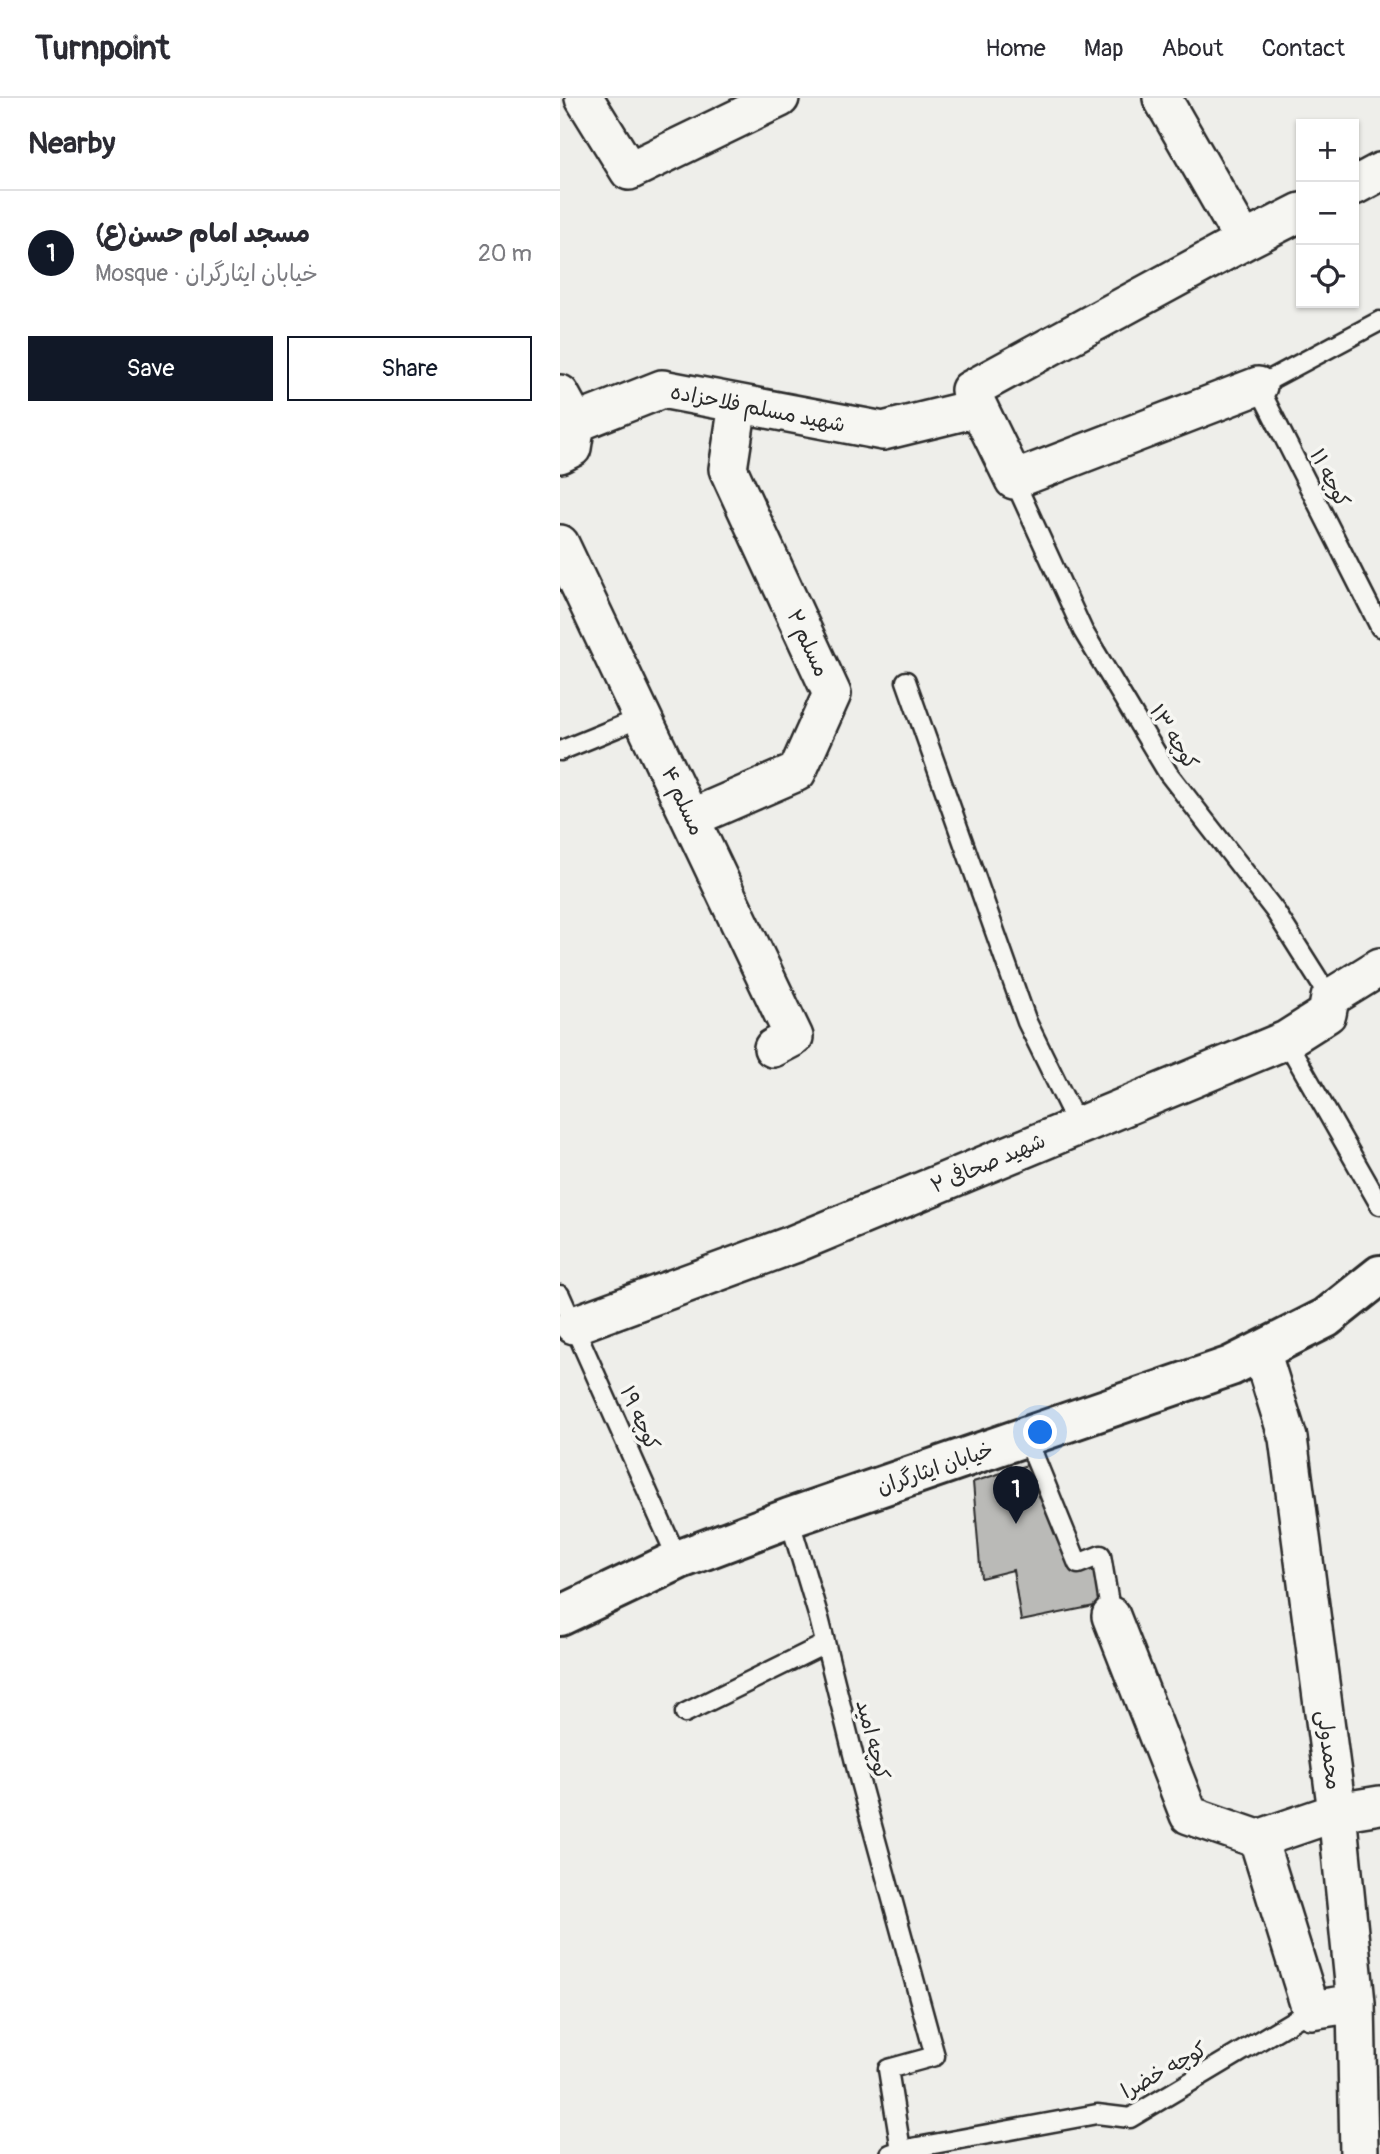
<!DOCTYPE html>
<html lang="en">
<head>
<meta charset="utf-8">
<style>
	body { margin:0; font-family:Pangolin,"Playpen Sans Arabic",sans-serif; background:#f7f7f7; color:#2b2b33 }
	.controls { position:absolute; right:21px; top:21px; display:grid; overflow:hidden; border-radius:0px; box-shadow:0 2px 5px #0004 }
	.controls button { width:63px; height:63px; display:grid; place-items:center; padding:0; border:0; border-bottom:2px solid #e1e1e2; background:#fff; color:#2b2b33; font:35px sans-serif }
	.you { position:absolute; left:481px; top:1335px; width:24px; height:24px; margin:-18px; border:5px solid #fff; border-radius:50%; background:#1a73e8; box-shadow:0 0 0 10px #1a73e833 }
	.badge { display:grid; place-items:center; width:46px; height:46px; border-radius:50%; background:#111827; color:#fff; font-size:23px; font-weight:700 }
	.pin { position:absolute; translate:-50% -58px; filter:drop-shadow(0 2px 4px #0008) }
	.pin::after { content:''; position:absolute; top:37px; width:24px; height:21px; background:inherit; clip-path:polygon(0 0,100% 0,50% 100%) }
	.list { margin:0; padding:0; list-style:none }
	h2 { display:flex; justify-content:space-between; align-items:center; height:91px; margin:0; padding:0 28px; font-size:30px }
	h2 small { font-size:23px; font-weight:400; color:#7c7c81 }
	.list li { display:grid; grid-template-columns:46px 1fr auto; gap:21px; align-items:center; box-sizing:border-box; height:126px; padding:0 28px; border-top:2px solid #e1e1e2 }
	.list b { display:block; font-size:26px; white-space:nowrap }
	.list p { margin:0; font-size:23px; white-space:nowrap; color:#7c7c81 }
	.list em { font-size:23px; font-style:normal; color:#7c7c81 }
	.actions { display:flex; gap:14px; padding:21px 28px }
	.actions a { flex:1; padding:16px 0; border:2px solid #111827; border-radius:0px; text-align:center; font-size:24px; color:#111827 }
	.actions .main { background:#111827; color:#fff }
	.icon { flex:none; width:38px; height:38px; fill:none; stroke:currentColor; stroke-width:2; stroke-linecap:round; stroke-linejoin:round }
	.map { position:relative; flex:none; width:820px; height:2056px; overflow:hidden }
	header { display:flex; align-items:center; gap:42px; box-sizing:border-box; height:98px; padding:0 35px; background:#fff; border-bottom:2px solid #e1e1e2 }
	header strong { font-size:33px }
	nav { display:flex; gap:38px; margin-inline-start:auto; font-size:24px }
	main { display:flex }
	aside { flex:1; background:#fff }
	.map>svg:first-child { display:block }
	.building { fill:#babab7; stroke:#2b2b2b; stroke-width:2 }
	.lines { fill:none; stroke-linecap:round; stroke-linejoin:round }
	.service-casing { stroke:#2b2b2b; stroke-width:23 }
	.minor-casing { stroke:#2b2b2b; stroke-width:42 }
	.tertiary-casing { stroke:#2b2b2b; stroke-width:44 }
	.service { stroke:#f6f6f2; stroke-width:18 }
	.minor { stroke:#f6f6f2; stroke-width:37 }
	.tertiary { stroke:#f6f6f2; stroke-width:38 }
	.labels { text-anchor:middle; stroke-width:7; stroke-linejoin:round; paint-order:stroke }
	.street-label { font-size:21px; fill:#2b2b2b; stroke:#f6f6f2 }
</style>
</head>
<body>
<header>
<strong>Turnpoint</strong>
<nav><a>Home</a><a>Map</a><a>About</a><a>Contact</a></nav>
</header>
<main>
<aside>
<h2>Nearby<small></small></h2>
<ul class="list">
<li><span class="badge">1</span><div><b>مسجد امام حسن(ع)</b><p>Mosque · خیابان ایثارگران</p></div><em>20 m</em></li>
</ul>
<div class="actions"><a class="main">Save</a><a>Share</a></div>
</aside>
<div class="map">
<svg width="820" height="2056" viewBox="0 0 820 2056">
	<rect width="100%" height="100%" fill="#eeeeea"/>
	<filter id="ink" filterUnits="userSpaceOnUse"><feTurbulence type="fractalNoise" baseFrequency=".0143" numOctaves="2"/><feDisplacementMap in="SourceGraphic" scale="14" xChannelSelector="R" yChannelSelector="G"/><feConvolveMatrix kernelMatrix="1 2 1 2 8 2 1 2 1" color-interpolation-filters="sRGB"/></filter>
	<g filter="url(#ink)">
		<path class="building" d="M467,1367L479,1388L513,1470L537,1464L544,1506L461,1523L453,1472L421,1480L413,1384Z"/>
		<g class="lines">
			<g class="service-casing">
				<path id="service" d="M820,223L698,288L820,529
					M454,382L523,533L608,675L715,813L770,900
					M346,583L467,924L518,1028
					M0,653L83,619
					M726,942L820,1107
					M0,1197L118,1462
					M466,1338L518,1466L541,1457L551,1518
					M229,1420L259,1520L300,1684L375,1958L328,1971L341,2052L330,2056
					M125,1615L265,1546
					M341,2052L537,2016L570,2020L751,1912"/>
			</g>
			<g class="minor-casing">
				<path id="minor" d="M24,0L69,73L220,0
					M602,0L684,143L741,114
					M794,88L820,74
					M684,143L410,292L454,382L698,288
					M0,296L16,325
					M16,325L102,291L323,333L417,310
					M0,356L12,350L16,325
					M0,446L234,939L213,950
					M131,720L237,674L272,596L168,371L178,306
					M14,1227L234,1146L726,942L767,916L770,900L820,869
					M701,1253L728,1340L777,1714L796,1905L799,2056
					M551,1518L629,1717L698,1741L751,1912L796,1905
					M698,1741L777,1714L820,1707"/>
			</g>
			<g class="tertiary-casing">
				<path id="tertiary" d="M0,1518L118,1462L229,1420L671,1268L766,1220L820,1177"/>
			</g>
			<use href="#service" class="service"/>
			<use href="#minor" class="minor"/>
			<use href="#tertiary" class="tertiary"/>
		</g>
	</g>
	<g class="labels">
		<g class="street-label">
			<text transform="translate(198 310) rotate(11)" y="7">شهید مسلم فلاحزاده</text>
			<text transform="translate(770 380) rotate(63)" y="7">کوچه ۱۱</text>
			<text transform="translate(248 545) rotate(65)" y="7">مسلم ۲</text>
			<text transform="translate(614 639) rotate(58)" y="7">کوچه ۱۳</text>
			<text transform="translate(123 703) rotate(65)" y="7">مسلم ۴</text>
			<text transform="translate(428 1065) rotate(-23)" y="7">شهید صحافی ۲</text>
			<text transform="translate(80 1320) rotate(66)" y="7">کوچه ۱۹</text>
			<text transform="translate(375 1370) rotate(-19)" y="7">خیابان ایثارگران</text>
			<text transform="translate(313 1642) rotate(76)" y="7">کوچه امید</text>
			<text transform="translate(769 1652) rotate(83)" y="7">محمدولی</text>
			<text transform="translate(604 1972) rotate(-29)" y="7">کوچه خضرا</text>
		</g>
	</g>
</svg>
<div class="controls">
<button>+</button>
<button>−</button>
<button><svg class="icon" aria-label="locate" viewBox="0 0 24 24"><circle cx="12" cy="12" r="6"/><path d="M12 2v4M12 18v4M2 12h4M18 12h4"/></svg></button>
</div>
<div class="you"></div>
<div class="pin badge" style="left:456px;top:1426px">1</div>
</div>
</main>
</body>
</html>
